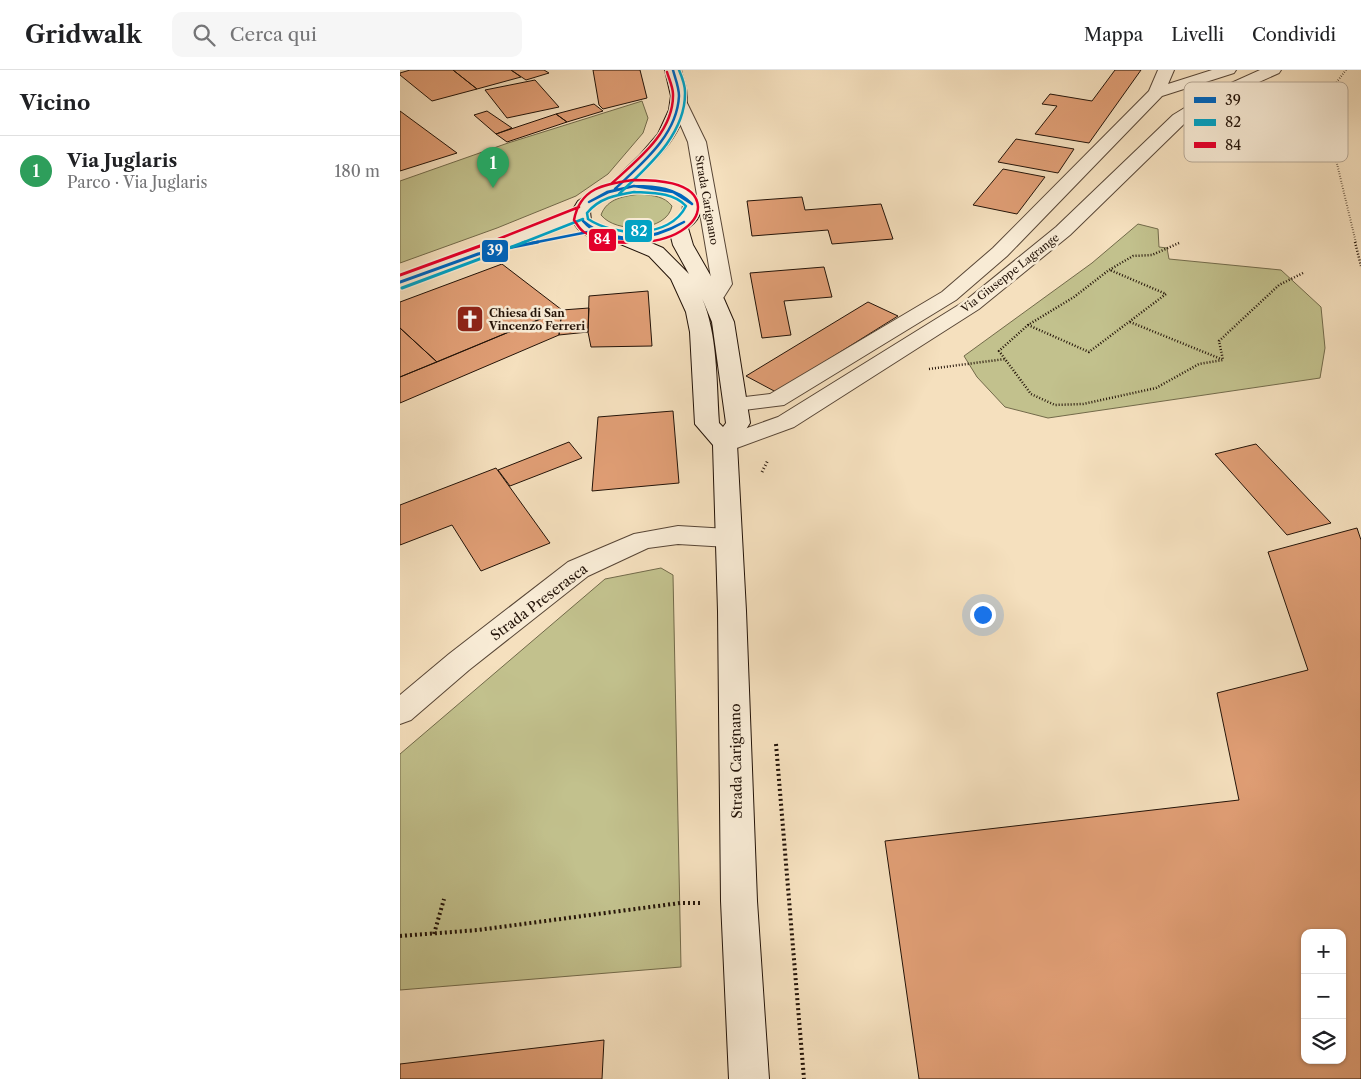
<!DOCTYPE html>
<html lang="it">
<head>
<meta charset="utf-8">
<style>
	body { margin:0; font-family:"Libre Caslon Text",serif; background:#f6f6f6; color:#202124 }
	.controls { position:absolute; right:15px; bottom:15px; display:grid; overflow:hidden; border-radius:10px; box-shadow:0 1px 4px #0004 }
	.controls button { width:45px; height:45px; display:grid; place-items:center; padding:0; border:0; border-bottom:1px solid #e0e0e0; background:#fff; color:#202124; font:25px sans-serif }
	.you { position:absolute; left:582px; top:544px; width:18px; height:18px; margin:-12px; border:4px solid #fff; border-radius:50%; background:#1a73e8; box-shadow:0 0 0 8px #1a73e833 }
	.badge { display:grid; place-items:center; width:32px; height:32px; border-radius:50%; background:#8f2418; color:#fff; font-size:16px; font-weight:700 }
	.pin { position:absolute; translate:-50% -41px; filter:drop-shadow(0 1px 2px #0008) }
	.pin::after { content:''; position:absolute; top:26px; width:18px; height:15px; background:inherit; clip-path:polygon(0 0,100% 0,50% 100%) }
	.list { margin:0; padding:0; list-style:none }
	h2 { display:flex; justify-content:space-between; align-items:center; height:65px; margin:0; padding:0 20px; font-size:21px }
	h2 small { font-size:16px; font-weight:400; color:#757577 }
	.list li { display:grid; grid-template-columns:32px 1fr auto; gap:15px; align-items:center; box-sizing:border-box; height:70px; padding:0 20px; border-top:1px solid #e0e0e0 }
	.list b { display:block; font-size:19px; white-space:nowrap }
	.list p { margin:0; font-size:16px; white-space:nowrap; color:#757577 }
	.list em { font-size:16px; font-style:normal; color:#757577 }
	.icon { flex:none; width:28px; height:28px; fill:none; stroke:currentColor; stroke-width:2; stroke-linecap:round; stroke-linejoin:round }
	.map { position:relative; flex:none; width:961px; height:1009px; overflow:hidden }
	header { display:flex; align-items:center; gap:30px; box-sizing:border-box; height:70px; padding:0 25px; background:#fff; border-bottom:1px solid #e0e0e0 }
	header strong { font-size:24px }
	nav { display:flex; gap:28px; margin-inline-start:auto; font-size:18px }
	.search { width:350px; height:45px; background:#f6f6f6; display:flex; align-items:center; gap:12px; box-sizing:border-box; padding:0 18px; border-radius:10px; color:#757577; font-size:19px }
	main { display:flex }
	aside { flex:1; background:#fff }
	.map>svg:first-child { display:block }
	.green { fill:#c2c18d; stroke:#726a4a }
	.building { fill:#e09e75; stroke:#231308; fill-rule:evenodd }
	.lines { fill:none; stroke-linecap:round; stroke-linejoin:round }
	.minor-casing { stroke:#584636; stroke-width:2 }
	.tertiary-casing { stroke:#584636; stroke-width:2 }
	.secondary-casing { stroke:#231308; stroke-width:2 }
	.path-far3 { stroke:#231308; stroke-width:2; stroke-dasharray:0.5 2; stroke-linecap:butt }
	.path-far2 { stroke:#231308; stroke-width:2.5; stroke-dasharray:1 2; stroke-linecap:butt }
	.path-far1 { stroke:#231308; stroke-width:3; stroke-dasharray:1 2.5; stroke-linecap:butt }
	.path { stroke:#231308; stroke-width:4; stroke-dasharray:2 3; stroke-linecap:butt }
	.minor { fill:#f8ebd5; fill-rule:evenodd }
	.tertiary { fill:#f8ebd5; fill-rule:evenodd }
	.secondary { fill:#f8ebd5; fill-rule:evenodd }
	.bus-1-far1-casing { stroke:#f8ebd5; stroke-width:5 }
	.bus-1-casing { stroke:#f8ebd5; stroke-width:6 }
	.bus-2-far1-casing { stroke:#f8ebd5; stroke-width:5 }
	.bus-2-casing { stroke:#f8ebd5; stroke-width:6 }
	.bus-3-far1-casing { stroke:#f8ebd5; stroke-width:5 }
	.bus-3-casing { stroke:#f8ebd5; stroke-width:6 }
	.bus-1-far1 { stroke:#0065bd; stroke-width:2.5 }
	.bus-1 { stroke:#0065bd; stroke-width:3 }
	.bus-2-far1 { stroke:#02a2c4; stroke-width:2.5 }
	.bus-2 { stroke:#02a2c4; stroke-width:3 }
	.bus-3-far1 { stroke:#e4002b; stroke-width:2.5 }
	.bus-3 { stroke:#e4002b; stroke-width:3 }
	.labels { text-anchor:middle; stroke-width:5; stroke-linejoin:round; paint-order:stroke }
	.far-street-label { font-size:11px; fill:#231308; stroke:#f8ebd5 }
	.far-poi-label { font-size:11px; font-weight:bold; fill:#231308; stroke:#f8ebd5; text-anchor:start }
	.street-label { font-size:14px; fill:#231308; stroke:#f8ebd5 }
	.key { fill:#f8ebd5; stroke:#b8aa98; stroke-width:1 }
	.key-label { font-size:14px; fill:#231308 }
	.line-badge { stroke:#f8ebd5; stroke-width:2 }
	.badge-label { font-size:14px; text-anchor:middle; font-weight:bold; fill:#fff }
</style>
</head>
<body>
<header>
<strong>Gridwalk</strong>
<div class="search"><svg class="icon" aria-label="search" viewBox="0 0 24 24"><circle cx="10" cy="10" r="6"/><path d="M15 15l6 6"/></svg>Cerca qui</div>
<nav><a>Mappa</a><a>Livelli</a><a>Condividi</a></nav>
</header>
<main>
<aside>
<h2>Vicino<small></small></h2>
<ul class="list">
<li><span class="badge" style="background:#2e9e5b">1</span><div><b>Via Juglaris</b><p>Parco · Via Juglaris</p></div><em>180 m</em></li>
</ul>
</aside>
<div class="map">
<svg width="961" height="1009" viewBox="0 0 961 1009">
	<rect width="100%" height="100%" fill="#f5e0be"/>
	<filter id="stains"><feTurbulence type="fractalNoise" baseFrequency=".004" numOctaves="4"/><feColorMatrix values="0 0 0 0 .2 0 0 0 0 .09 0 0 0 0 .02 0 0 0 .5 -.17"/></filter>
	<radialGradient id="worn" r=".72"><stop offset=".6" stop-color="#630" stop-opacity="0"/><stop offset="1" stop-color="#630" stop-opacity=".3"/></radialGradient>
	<path class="green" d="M242,31L248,48L243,63L208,104L176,126L97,158L0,193V111L108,73Z
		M241,124C254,126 264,126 272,136C267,162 216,164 201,145C207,128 225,126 241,124Z
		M738,154L758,159L759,177L767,178L769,189L881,200L921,237L925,278L920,308L648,348L605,337L577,307L564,286L692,193Z
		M261,498L273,505L281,897L0,920V684L205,509Z"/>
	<path class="building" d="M10,0H53L77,19L32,31L0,5V3Z
		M53,0H111L121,7L77,19Z
		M111,0H144L149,3L126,10Z
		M193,0H240L247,28L203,39L199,35Z
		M715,0H741L689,73L635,64L657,36L642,34L650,24L692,31Z
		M135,10L159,37L107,48L85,20Z
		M194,34L203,41L167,52L156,44Z
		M87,41L112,58L96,64L74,45Z
		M0,42V41L57,83L0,101Z
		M156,44L167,52L107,72L96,64Z
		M616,69L674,79L658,103L598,92Z
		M603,99L645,107L617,144L573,135Z
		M402,127L405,140L481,134L493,169L432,174L428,160L352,166L347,131Z
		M102,194L162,240L37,292L0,258V232Z
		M424,197L432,227L384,231L391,265L362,268L350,203Z
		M248,221L252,276L191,277L188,262L189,226Z
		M468,232L498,246L376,322L346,306Z
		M189,238L188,262L159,265L162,240Z
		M162,240L159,265L0,333V307Z
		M0,258L37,292L0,307Z
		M273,341L279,413L192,421L198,347Z
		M169,372L182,388L110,416L98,400Z
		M856,374L931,453L887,465L815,384Z
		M96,398L150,473L81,501L52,455L0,475V435Z
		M957,458L961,470V1009H519L485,771L839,730L817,623L908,600L868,482ZM905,863H942V990H905Z
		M204,970L202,1009H0V994Z"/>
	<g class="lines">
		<g class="minor-casing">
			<path id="minor" d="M758,0H774L768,14L812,0H836L834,3L762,26L607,186L556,230L384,335L336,341L328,339L324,334L328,329L370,324L542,222L593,178L749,21Z
				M860,0H881L879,3L821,29L785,53L670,165L579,239L394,357L334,379L325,382L316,379L313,374L316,369L378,347L565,231L656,157L773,45L809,23Z
				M279,28L285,30L287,33L306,72L332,214L320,233L313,235L306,233L302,229L312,214L288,72L271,33L273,30Z
				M278,456L328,459L337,462L341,468L337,474L328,477L278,474L248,478L188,506L69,600L11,650L0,654V625L49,584L168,492L234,464Z"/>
		</g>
		<g class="tertiary-casing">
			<path id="tertiary" d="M181,137L188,139L190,143L188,147L85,188L0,218V205Z"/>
		</g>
		<g class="secondary-casing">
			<path id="secondary" d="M265,0H281C283,9 287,17 287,27C286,61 258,88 234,111C251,111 304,114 301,139C300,147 294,154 288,158L293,175L324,229L334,252L350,353L337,374L346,541L357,831L369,1009H329L321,831L318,541L313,375L295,354L290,262L286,242L271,209L249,186L218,173L186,165L178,159L171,149L172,141L178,131L193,121L208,116L240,85L258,64L269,40L271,26ZM234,122C249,122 275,121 283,135L282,144C264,166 213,169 191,151L190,141C199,127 219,123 234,122ZM271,167L273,175L289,204L263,178L249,172ZM302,228L312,252L326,353L323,357L319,353C316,311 318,266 302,228Z"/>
		</g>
		<path class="path-far3" d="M946,0L932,18L928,56L956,173"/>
		<path class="path-far2" d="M955,172L961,196
			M779,173L752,185L733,186L709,200L674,227L628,255L599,281L631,324L655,335L683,334L756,318L799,294L823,290L819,271L879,215L903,203
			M730,252L821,289
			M628,255L689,282L766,224L710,200
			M529,299L605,289"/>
		<path class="path-far1" d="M362,402L368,390"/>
		<path class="path" d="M376,674L404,1009
			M34,864L44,829
			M0,866L78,860L280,833H300"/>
		<use href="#minor" class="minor"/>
		<use href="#tertiary" class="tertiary"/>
		<use href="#secondary" class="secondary"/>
		<g class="bus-1-far1-casing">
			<path id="bus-1-far1" d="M234,116C256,116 276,118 292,134
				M234,116L273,122L292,134
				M215,119C241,94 277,66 279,26C279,17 275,8 273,0
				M189,132L209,122L234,116
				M189,132L207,122L234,116
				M183,151C213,176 251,170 284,152
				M183,151C208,180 255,169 284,152
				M132,173L193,161"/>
		</g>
		<g class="bus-1-casing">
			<path id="bus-1" d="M0,212L78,184L138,172"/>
		</g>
		<g class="bus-2-far1-casing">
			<path id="bus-2-far1" d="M234,122C252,123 273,122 286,136C270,169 215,167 188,149L187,143C199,128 216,125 234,122Z
				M219,124C247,97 286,65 285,22C285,15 282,7 279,0
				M122,173L183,149"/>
		</g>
		<g class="bus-2-casing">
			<path id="bus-2" d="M2,218L125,172"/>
		</g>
		<g class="bus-3-far1-casing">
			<path id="bus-3-far1" d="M233,110C252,110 297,110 298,137C298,148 289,156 281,161C257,176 208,177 184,162C180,160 177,154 174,150C180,118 204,114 233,110Z
				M211,114C236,91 274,63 273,24C273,17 269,9 267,2
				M88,173L179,137"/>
		</g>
		<g class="bus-3-casing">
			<path id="bus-3" d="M215,172H242
				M0,205L91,172"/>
		</g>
		<use href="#bus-1-far1" class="bus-1-far1"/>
		<use href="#bus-1" class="bus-1"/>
		<use href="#bus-2-far1" class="bus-2-far1"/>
		<use href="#bus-2" class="bus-2"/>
		<use href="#bus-3-far1" class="bus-3-far1"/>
		<use href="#bus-3" class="bus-3"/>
	</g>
	<defs>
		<g id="church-square" transform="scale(1.4375)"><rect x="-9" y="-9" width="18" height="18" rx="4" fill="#8f2418" stroke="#f8ebd5"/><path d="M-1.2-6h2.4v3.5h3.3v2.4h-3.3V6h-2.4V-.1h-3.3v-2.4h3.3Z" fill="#fff"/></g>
	</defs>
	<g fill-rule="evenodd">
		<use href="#church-square" x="70" y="249"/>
	</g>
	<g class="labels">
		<g class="far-street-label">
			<text transform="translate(307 130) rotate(80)" y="4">Strada Carignano</text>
			<text transform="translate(610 203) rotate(-38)" y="4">Via Giuseppe Lagrange</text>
		</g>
		<g class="far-poi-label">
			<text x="89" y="247">Chiesa di San<tspan x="89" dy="13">Vincenzo Ferreri</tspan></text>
		</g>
		<g class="street-label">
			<text transform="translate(139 532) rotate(-37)" y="5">Strada Preserasca</text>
			<text transform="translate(336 691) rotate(-91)" y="5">Strada Carignano</text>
		</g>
	</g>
	<rect x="784" y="12" width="164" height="80" rx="8" class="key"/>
	<rect x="794" y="27" width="22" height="6" fill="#0065bd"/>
	<rect x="794" y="49" width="22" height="7" fill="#02a2c4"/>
	<rect x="794" y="72" width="22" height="6" fill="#e4002b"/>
	<g class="key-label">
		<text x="825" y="35">39</text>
		<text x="825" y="57">82</text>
		<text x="825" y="80">84</text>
	</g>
	<g class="line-badge">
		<rect x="224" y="149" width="29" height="24" rx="5" fill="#02a2c4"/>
		<rect x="188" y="158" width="29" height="24" rx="5" fill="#e4002b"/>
		<rect x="81" y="169" width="28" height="24" rx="5" fill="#0065bd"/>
	</g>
	<g class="badge-label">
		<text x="239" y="166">82</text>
		<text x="202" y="174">84</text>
		<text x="95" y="185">39</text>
	</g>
	<rect width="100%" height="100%" filter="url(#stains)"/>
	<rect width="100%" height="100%" fill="url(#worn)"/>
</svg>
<div class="controls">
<button>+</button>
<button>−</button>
<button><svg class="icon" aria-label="layers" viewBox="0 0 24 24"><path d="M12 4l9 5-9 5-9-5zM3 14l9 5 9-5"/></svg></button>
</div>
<div class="you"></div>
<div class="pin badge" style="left:93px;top:118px;background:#2e9e5b">1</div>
</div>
</main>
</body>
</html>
